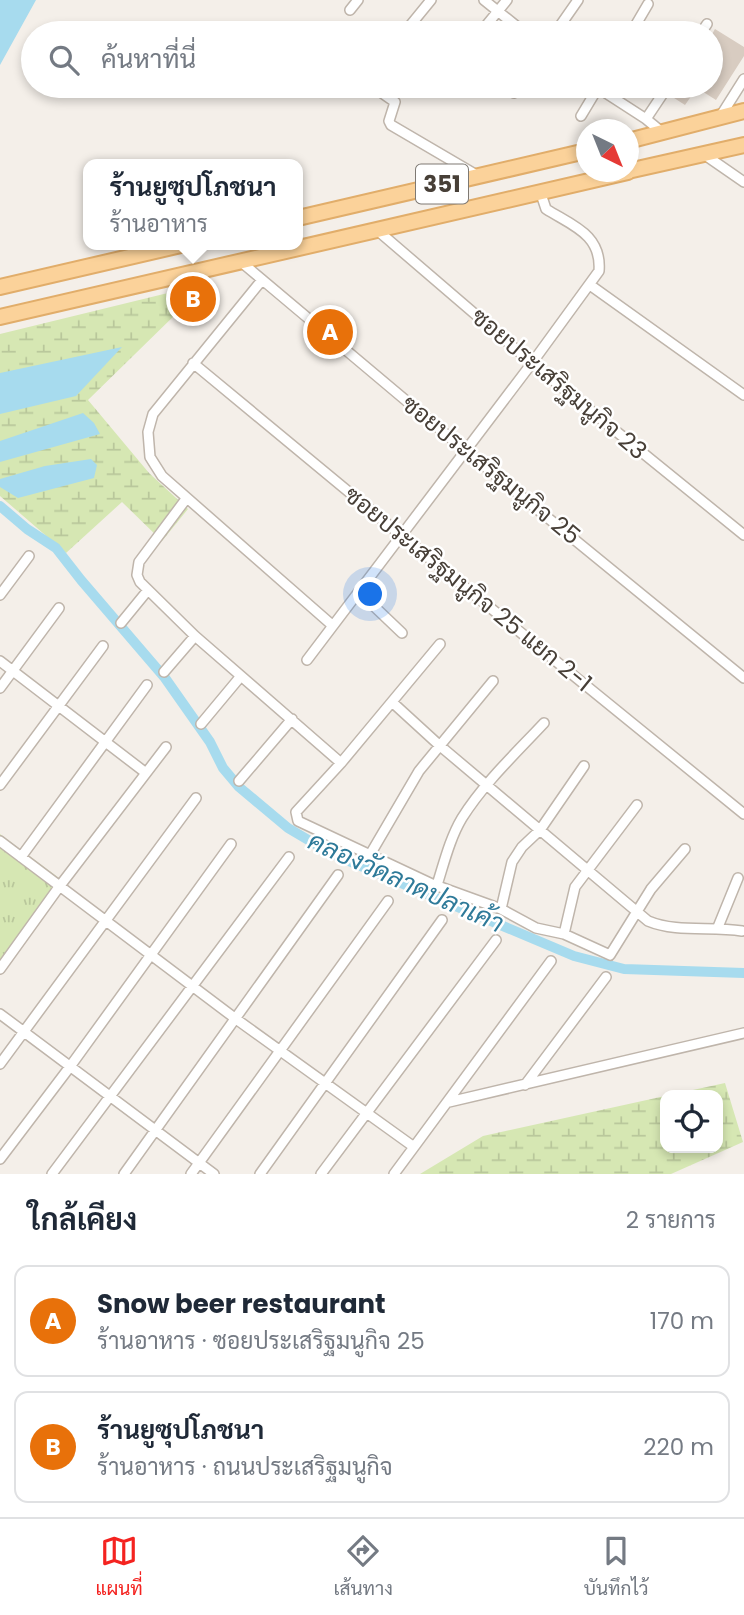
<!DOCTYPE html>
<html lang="th">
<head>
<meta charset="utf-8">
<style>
	body { margin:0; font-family:Poppins,Sarabun,sans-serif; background:#f6f6f7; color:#1f2937 }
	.controls { position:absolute; right:21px; bottom:21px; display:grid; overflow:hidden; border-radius:14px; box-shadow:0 4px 10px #0003 }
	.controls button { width:63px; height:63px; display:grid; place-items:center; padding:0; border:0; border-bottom:2px solid #e0e1e3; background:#fff; color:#1f2937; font:35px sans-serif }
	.compass { position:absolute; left:576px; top:119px; width:63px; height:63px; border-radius:50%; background:#fff; box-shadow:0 4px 10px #0003; rotate:137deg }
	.you { position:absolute; left:371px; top:595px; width:24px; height:24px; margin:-18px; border:5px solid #fff; border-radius:50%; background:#1a73e8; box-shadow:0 0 0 10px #1a73e833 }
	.badge { display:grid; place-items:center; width:46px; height:46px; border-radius:50%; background:#f42320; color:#fff; font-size:23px; font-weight:700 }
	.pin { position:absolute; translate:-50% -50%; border:4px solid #fff; box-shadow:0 2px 7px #0006 }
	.popup { position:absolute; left:83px; top:159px; width:220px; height:91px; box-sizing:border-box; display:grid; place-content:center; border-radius:14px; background:#fff; filter:drop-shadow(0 2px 5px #0005); font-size:23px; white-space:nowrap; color:#747a83 }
	.popup b { font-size:26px; color:#1f2937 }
	.popup::after { content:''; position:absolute; left:50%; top:100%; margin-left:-14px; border:14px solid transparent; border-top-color:#fff }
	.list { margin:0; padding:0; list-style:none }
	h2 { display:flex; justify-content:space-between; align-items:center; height:91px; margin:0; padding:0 28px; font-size:30px }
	h2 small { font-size:23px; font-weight:400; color:#747a83 }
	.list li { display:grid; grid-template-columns:46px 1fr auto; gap:21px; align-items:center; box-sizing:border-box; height:112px; margin:0 14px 14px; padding:0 14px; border:2px solid #e0e1e3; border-radius:14px }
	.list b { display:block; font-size:26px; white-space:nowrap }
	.list p { margin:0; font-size:23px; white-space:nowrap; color:#747a83 }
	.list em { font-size:23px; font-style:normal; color:#747a83 }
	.icon { flex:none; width:38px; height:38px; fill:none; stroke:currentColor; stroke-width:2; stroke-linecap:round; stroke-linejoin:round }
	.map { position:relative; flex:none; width:744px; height:1174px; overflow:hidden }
	.search { position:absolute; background:#fff; box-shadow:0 4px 10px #0003; left:21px; right:21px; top:21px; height:77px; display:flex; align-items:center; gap:18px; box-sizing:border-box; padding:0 24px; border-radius:38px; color:#747a83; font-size:26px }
	.sheet { height:343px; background:#fff }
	nav { display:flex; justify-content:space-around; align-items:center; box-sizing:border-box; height:98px; border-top:2px solid #e0e1e3; background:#fff; font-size:19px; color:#747a83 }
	nav a { display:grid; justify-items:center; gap:4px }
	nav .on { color:#f42320 }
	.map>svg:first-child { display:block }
	.grass { fill:url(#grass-tufts) }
	.wetland { fill:url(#wetland-marsh) }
	.water { fill:#a7dbee }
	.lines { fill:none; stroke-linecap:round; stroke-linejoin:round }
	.canal { stroke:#a7dbee; stroke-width:10 }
	.building { fill:#d8ccc1 }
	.street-casing { stroke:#bfb5ab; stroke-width:12 }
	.primary-casing { stroke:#e1ad6a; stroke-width:18 }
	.street { stroke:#fff; stroke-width:9 }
	.primary { stroke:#fbd29a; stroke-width:14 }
	.labels { text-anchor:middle; stroke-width:5; stroke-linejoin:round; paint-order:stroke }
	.shield { fill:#fff; stroke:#7e7973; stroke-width:2 }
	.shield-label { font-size:23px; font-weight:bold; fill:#473f37 }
	.street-label { font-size:24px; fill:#473f37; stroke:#fff }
	.water-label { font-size:26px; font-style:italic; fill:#2e7a99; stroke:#fff }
</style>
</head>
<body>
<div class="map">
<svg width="744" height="1174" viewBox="0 0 744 1174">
	<defs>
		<pattern id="grass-tufts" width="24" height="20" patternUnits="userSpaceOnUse" patternTransform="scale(1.75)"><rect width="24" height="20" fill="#d6e7b3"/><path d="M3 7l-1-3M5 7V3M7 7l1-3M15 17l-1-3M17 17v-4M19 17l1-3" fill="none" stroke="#b9c79b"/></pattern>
		<pattern id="wetland-marsh" width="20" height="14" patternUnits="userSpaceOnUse" patternTransform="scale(1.75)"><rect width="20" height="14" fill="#d6e7b3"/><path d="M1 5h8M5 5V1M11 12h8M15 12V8" fill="none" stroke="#b9c79b"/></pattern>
	</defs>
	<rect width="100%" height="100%" fill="#f4efe9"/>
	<path class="grass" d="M0,834L67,884L0,975Z"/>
	<path class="wetland" d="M172,292L179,311L88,400L149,473L188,509L162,541L122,502L66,553L0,496V334Z
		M725,1083L743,1142L671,1174H420L483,1136L665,1096V1148H718V1095H670Z"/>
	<path class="water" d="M0,0H36L0,65Z
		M122,347L76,396L0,414V373Z
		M83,413L94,423L100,434L0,462V441Z
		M91,459L97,465L94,478L18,498L0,487V479L45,466Z"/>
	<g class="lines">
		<path class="canal" d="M0,506L27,529L56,548L81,580L165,678L210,742L223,768L239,787L288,828L332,854L574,956L624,969L744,973"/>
	</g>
	<path class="building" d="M715,29L744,47V56L716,100L697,88L685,105L671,96L677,86H711V36Z"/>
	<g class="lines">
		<g class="street-casing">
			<path id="street" d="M484,0L525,33
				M350,10L358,0
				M404,33L431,0
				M480,33L507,0
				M555,33L578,0
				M631,33L648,4
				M701,33L707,24
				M372,86L395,102L389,121L391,125L478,176
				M595,86L646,119L663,133
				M514,93L519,86
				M581,116L599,86
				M720,117L744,79
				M646,119L668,86
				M705,155L744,182
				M377,230L532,363L744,535
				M240,261L466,451L744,678
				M262,280L153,414L148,432L150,457L162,476L332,625
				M590,285L744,395
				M193,363L402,536L744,814
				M186,499L139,562L137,575L140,582L195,636L341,763
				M359,592L402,633
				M0,595L29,556
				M121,623L148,590
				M440,644L341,763L296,812L298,821L432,884L501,909L536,928L564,934L610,955L651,889L685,849
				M307,660L532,363L599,271C602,234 571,225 546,209L540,191
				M0,661L146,773
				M164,672L195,636
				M0,688L59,608
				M392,702L439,745L648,921C677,933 710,926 742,931
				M201,724L241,676
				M239,781L292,719
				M0,785L103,646
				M0,841L236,1019L414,1147L551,961
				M371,853L419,771L493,681
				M21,857L147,685
				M437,885C444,863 450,838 462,818C484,783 516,753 544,723
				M501,909L512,862L522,847L540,830L584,766
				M718,927L738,878
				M564,934L575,887L637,805
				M0,969L59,887L166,747
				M0,1014L214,1174
				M0,1064L196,798
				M525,1085L606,977
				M449,1102L744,1033
				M0,1159L69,1068L231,844
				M52,1174L289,857
				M124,1174L338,875
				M191,1174L388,901
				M260,1174L442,920
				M321,1174L496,940
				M394,1174L414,1147"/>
		</g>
		<g class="primary-casing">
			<path id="primary" d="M628,141L744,111
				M628,171L744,145
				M298,218L586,151
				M0,287L181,245
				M0,317L628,172"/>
		</g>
		<use href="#street" class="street"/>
		<use href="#primary" class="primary"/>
	</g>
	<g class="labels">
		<rect class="shield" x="416" y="164.5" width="52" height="39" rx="5"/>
		<g class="shield-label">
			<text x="442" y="192">351</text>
		</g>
		<g class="street-label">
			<text transform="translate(559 384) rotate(40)" y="8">ซอยประเสริฐมนูกิจ 23</text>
			<text transform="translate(491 470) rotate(39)" y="8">ซอยประเสริฐมนูกิจ 25</text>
			<text transform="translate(468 589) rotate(39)" y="8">ซอยประเสริฐมนูกิจ 25 แยก 2-1</text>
		</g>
		<g class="water-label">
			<text transform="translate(406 882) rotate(24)" y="9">คลองวัดลาดปลาเค้า</text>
		</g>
	</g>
</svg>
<div class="controls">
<button><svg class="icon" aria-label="locate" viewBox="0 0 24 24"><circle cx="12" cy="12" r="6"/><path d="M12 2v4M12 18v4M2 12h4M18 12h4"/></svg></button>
</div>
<svg class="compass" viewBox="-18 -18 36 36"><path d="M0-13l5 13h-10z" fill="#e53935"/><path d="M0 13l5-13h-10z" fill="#747a83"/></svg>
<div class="you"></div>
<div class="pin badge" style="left:330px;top:332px;background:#e8710a">A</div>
<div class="pin badge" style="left:193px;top:299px;background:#e8710a">B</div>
<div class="popup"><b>ร้านยูซุปโภชนา</b>ร้านอาหาร</div>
<div class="search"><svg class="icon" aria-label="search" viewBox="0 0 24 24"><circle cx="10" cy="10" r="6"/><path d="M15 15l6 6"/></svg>ค้นหาที่นี่</div>
</div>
<section class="sheet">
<h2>ใกล้เคียง<small>2 รายการ</small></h2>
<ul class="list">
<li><span class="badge" style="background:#e8710a">A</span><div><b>Snow beer restaurant</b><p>ร้านอาหาร · ซอยประเสริฐมนูกิจ 25</p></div><em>170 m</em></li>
<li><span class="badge" style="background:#e8710a">B</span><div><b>ร้านยูซุปโภชนา</b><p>ร้านอาหาร · ถนนประเสริฐมนูกิจ</p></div><em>220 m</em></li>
</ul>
</section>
<nav>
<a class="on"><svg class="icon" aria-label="map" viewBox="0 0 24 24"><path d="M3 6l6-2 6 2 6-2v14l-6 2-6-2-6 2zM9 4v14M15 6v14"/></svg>แผนที่</a>
<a><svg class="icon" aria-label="directions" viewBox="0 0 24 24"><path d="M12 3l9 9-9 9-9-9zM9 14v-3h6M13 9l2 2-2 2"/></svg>เส้นทาง</a>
<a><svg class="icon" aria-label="saved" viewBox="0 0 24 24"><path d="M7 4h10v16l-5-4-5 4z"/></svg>บันทึกไว้</a>
</nav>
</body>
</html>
